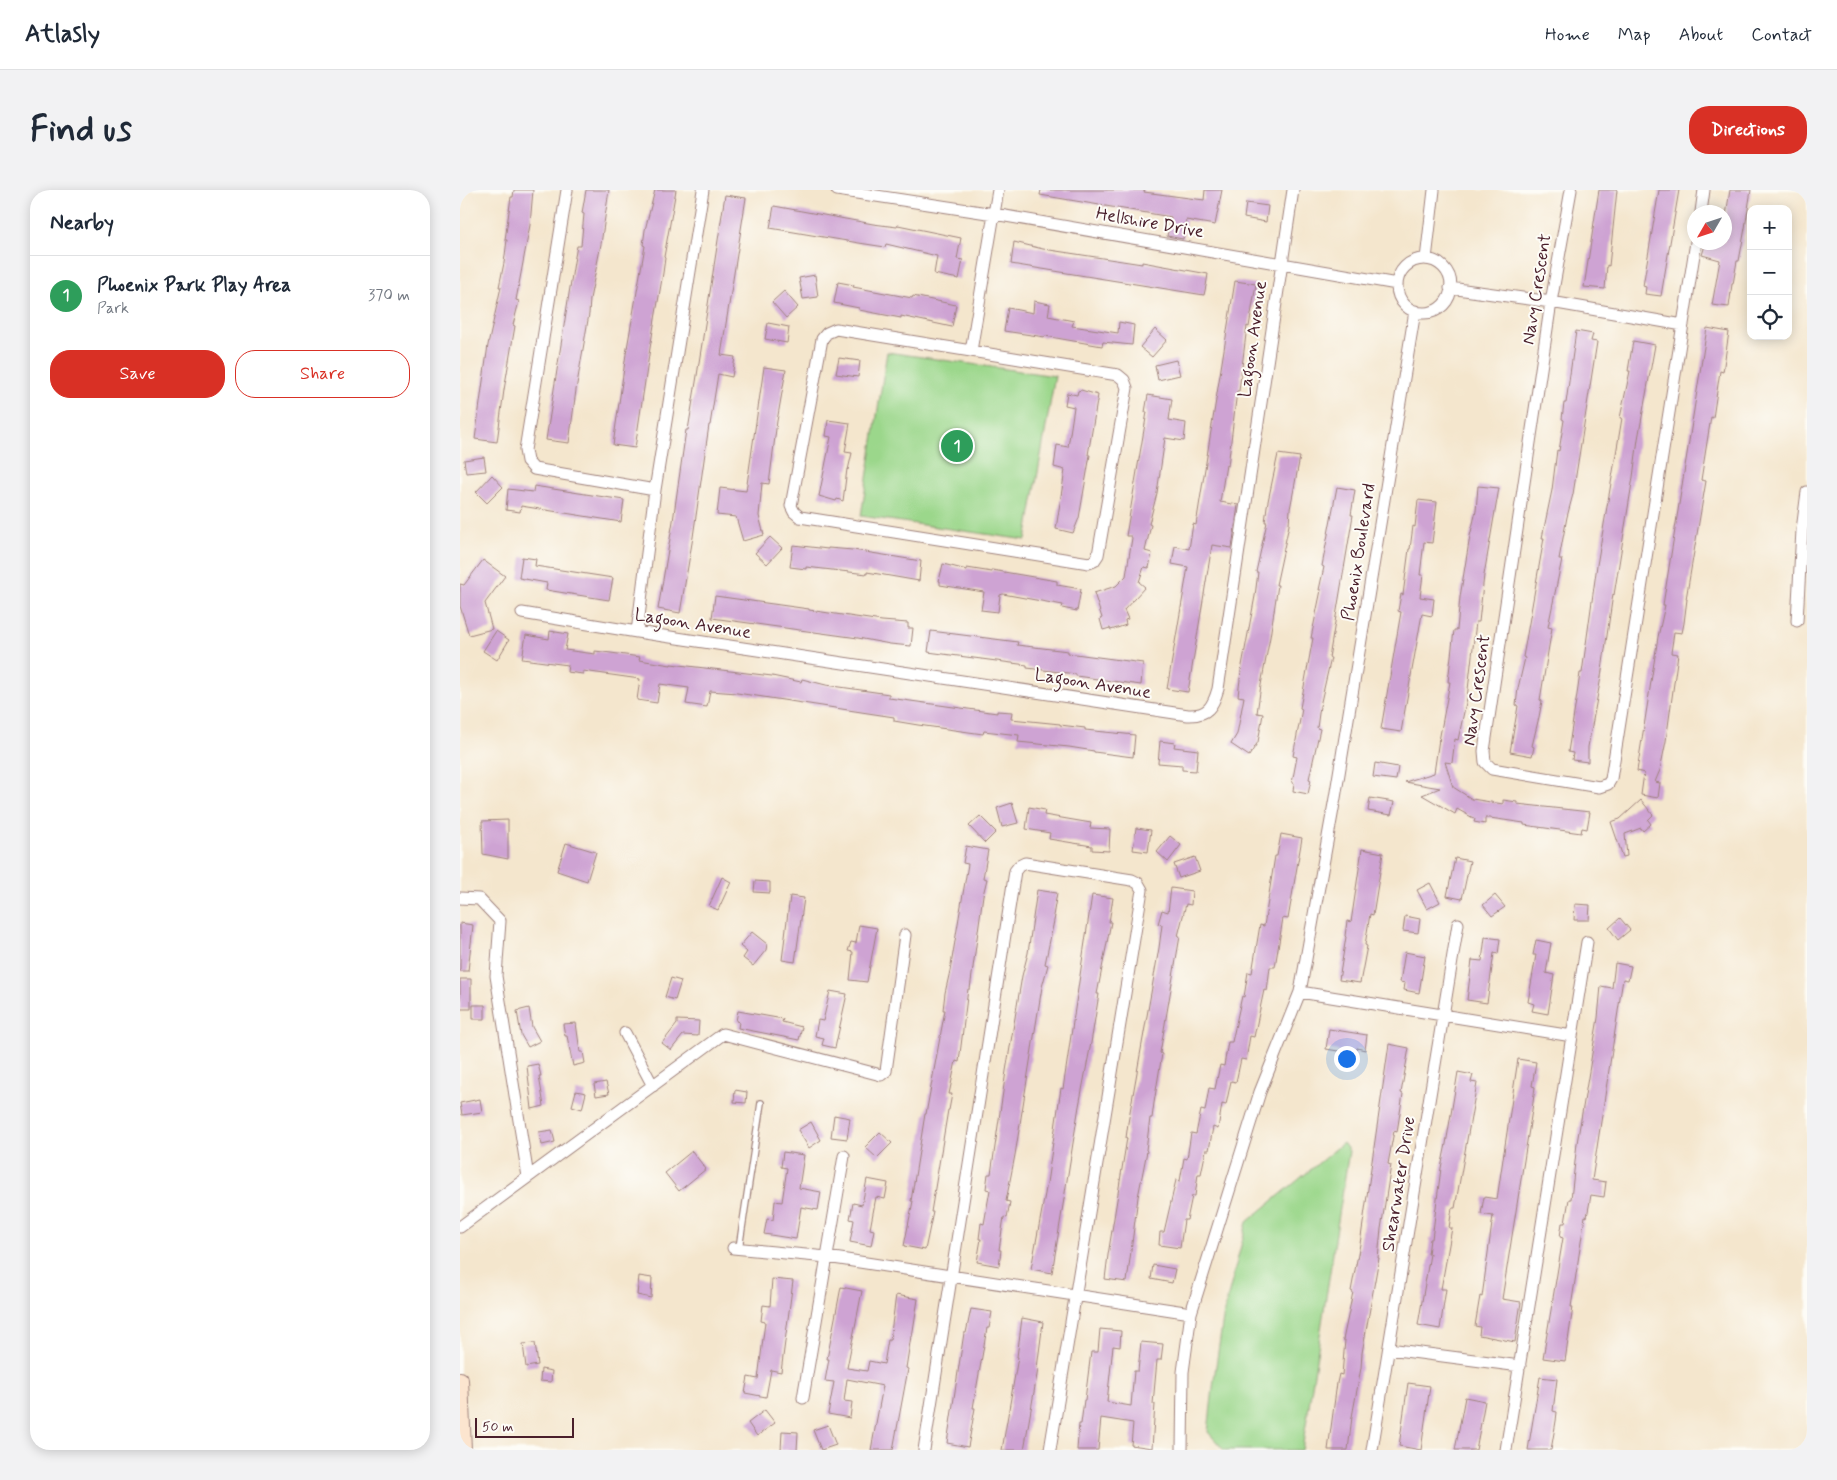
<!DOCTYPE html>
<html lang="en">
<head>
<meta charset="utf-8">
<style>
	body { margin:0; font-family:Mynerve,sans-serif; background:#f2f2f3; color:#1f2937 }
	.controls { position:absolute; right:15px; top:15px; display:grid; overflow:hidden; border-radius:10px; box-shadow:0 2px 12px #0003 }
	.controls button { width:45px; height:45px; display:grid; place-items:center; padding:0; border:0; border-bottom:1px solid #e0e1e3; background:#fff; color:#1f2937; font:25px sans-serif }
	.compass { position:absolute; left:1227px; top:15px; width:45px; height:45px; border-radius:50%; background:#fff; box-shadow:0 2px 12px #0003; rotate:231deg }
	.scale { position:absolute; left:15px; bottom:12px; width:99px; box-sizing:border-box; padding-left:5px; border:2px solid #4a1f2b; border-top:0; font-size:14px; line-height:18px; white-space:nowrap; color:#4a1f2b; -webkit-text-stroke:4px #fdfcf7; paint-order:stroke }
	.you { position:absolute; left:886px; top:868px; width:18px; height:18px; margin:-12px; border:4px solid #fff; border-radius:50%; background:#1a73e8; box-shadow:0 0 0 8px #1a73e833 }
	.badge { display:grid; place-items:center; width:32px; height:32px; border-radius:50%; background:#d93025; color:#fff; font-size:16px; font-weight:700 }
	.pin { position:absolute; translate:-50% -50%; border:2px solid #fff; box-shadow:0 1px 5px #0006 }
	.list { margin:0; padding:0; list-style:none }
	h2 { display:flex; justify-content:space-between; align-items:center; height:65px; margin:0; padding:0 20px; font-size:21px }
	h2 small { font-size:16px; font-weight:400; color:#747a83 }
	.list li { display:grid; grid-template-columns:32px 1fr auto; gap:15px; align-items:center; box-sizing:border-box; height:80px; padding:0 20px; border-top:1px solid #e0e1e3 }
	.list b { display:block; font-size:19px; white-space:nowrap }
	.list p { margin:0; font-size:16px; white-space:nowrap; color:#747a83 }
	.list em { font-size:16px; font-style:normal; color:#747a83 }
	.actions { display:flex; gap:10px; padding:15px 20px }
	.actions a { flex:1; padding:11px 0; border:1px solid #d93025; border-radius:20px; text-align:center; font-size:18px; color:#d93025 }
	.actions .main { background:#d93025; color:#fff }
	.icon { flex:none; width:28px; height:28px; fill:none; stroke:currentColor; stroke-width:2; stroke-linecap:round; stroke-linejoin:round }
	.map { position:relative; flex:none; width:1347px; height:1260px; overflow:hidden; border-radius:20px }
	header { display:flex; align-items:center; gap:30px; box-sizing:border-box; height:70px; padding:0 25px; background:#fff; border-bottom:1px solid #e0e1e3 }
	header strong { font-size:24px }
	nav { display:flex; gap:28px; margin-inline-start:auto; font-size:18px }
	.intro { display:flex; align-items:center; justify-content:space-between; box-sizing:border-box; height:120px; padding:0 30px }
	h1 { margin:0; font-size:35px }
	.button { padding:12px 22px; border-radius:20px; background:#d93025; color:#fff; font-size:18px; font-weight:700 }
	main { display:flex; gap:30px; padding:0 30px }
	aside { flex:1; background:#fff; border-radius:20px; box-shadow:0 2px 12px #0003 }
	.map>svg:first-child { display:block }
	.green { fill:#9bd78b; stroke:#727b5b }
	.building { fill:#cea3d3 }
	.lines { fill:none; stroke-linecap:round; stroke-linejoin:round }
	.lane-casing { stroke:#9f827c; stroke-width:8 }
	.street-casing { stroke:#9f827c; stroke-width:13 }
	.secondary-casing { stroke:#9f827c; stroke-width:18 }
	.lane { stroke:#fff; stroke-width:5.5 }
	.street { stroke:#fff; stroke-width:11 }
	.secondary { stroke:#fce5cf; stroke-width:16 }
	.labels { text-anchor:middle; stroke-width:4; stroke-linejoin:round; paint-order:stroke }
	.street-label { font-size:18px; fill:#4a1f2b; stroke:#fdfcf7 }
</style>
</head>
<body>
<header>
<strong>Atlasly</strong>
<nav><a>Home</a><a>Map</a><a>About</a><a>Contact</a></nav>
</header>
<div class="intro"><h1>Find us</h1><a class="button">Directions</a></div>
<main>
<aside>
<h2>Nearby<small></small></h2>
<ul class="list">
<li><span class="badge" style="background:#2e9e5b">1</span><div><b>Phoenix Park Play Area</b><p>Park</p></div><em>370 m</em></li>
</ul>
<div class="actions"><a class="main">Save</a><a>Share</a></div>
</aside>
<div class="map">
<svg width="1347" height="1260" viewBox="0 0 1347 1260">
	<rect width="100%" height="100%" fill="#fdfcf7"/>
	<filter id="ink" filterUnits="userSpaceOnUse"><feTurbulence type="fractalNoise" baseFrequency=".02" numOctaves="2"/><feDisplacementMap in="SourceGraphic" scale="10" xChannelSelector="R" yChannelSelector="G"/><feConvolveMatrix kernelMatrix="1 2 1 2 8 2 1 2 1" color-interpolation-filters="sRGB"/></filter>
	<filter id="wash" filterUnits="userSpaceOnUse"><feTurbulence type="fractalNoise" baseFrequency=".0096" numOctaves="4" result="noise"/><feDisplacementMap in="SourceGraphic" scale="20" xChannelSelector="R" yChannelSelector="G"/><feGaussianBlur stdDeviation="1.12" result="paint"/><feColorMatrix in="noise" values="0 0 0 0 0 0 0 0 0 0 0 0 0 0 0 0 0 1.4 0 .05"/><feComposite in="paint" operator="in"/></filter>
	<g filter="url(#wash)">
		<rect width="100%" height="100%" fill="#f4e6cd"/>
		<path class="green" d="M427,162L595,186L566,350L401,326Z
			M883,953L889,961L842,1260H764L748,1242L754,1189L764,1122L787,1032Z"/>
		<g id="blocks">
			<path class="building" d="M54,0H73L70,35L56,110L59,111L53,135L55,136L44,200L37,252L15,249L28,155L41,97H39L44,73L47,50H45L51,7H53Z
				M126,0H149L141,54L130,109L129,124L116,200L109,253L86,250L114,72L117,56H121L124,24L122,23Z
				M195,0H216L204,67L205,68L203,83L190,158L175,258L153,255L166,164L185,56L183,55L185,40Z
				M581,0H685L684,2L744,10L745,0H762L755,35L726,30L723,49L707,46L711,27L580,5Z
				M1139,0H1157L1149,76L1147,75L1145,99L1124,97Z
				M1199,0H1219L1201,106L1185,104L1186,97L1183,96Z
				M1270,0H1291L1285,38L1279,71H1277L1273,94H1272L1269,117L1252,115L1260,70L1242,65L1246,52H1264V38Z
				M265,5L286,8L261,165L275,167L272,187L258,184L250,235H249L233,347L220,423L198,419L213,331L226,240H228L236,192Z
				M786,13L808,16L806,32L784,28Z
				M314,16L413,34L437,37L438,35L501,48L497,69L503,70L499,89L474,84L477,66L426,54L425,57L399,53L310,38Z
				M554,52L583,59L682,74V72L748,84L746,96L744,105L551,74Z
				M355,85L358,107L343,109L339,88Z
				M775,91L796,94L789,137L787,136L779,201H777L768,276L766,275L760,312L778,315L772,358L752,355L728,502L707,499L728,377L712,374L715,356L729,359L733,334L736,335Z
				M378,92L394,95L393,97L452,108L453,106L496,115L492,137L441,126V128L399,120V118L374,113Z
				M324,101L338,117L326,128L312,112Z
				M574,111L590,114L588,126L614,131L612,136L658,143L659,132L674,135L672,155L643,152L642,156L585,146V147L544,141L548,118L573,123Z
				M308,133L329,137L327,153L305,149Z
				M1247,138L1269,142L1263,182L1260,181L1253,228L1251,227L1241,290L1246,291L1226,409H1227L1224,433L1222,443L1214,442L1211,463L1218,464L1206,551L1200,580L1195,592L1200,593L1198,608L1181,605L1184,583L1177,581L1198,447L1205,415H1203Z
				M695,139L707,150L692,167L680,157Z
				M1116,141L1133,144L1131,151L1137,152L1113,304L1107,327L1099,369H1102L1088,437L1092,438L1080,510L1082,511L1079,527L1072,556L1074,557L1072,566L1050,562L1058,516L1056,515L1058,498L1065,468L1063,467L1084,348H1082L1092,300L1097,260L1099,261L1104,230L1102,229L1104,213H1106Z
				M1173,151L1195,155L1178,249L1173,287L1154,405L1153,404L1141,487L1128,557V572L1112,570L1113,563L1108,562L1118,498L1120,483H1122L1137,375L1155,270L1162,228H1160L1170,181H1168Z
				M379,168L400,171L398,187L376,184Z
				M716,170L720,185L698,190L695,175Z
				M304,177L326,180L317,231L309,294L302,293L299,326L304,345L283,351L276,327L257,325L260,298L286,301Z
				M621,200L638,205L628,265H630L619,328L613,343L596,339L605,280L594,277L597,255L608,257L614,217L605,215L607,203L617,205L618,201Z
				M688,205L712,209L709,230L726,233L724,251L705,248L697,303L689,334L691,335L685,361L692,363L689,378L684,377L679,392L685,397L664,420L668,429L665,430L666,435L651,440L650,438L643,440L640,429L642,428L634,403L656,396L666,386L672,348L671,346H666L687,222H685Z
				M368,230L390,233L385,262L392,263L388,280L387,279L383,311L377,309L376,311L359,306L371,247L366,246Z
				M818,264L840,267L830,319L829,335L816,395H818L810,447L801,495L797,523L803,524L798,552L789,566L771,554L777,544L784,507L778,506L781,481L795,406L798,382H796L807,332H805L807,316Z
				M24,267L26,281L6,283L4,270Z
				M32,285L43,297L27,313L16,302Z
				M74,296L164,310L161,332L61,316L60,322L46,320L48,299L73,302Z
				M1018,296L1039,298L1024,385L1019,432H1016L1007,508L998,550L995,549L992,573L985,572L993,597L1012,609L1043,614V610L1057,612V614L1130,622L1127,639L1122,638L1121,643L1064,635V633L1030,628H1025V634L1014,632L1015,629L997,619L995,624L962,605L980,598L945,592L974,583L979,549V551L990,492H988L994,440H997L1000,407L1010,346L1016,321Z
				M877,297L895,300L891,325H893L869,468H871L860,516L857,538L860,539L849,589L851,590L848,604L833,601L834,593H832L837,567L833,566L842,519L840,518L853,448H851L861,400H859L864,377L862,376Z
				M958,310L977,312L972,353L964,352L960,385H963L960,407L974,409L972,426L962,424L941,542L921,539L941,422L938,421L941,404L943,405L949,359H950L953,336L955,337Z
				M310,347L322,358L307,374L295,363Z
				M333,355L368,359V358L393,360L461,371L459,391L407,382V384L346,377V379L330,377Z
				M62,367L76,369L75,376L153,388L149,410L86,400L87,393L59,388Z
				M23,370L45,386L25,413L32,439L9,445L0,416V394L4,395Z
				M483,374L507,380V378L532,382V380L597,391V395L621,399L617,421L602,418L603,415L543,404L540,405L538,422L521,420L524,402L480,395V391H479Z
				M255,406L349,419V420L422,431L448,433V438H453L451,456L430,454L398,448L252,428Z
				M36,441L49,450L37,470L23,461Z
				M90,441L108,444L105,460L135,464V461L151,463L180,467L179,470L211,475V474L312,486L341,492L342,489L366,495L429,504V508L537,523V521L552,522L551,529L600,534V535L625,538V540L675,545L673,567L634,562V561L609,557L558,552L559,545L524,541L523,544L458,535L434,531V527L277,503L250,501L247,517L226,514L229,498L200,494L197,513L177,510L180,489L123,481V484L107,482L108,475L62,469L66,445L89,449Z
				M471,441L558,452L557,455L608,461V463L683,473L681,495L616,486V484L567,478V475L468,462Z
				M700,551L715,553L714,557L738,560L736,581L722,580V575L698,573Z
				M915,573L938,577L936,590L913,587Z
				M910,608L934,612L931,625L908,621Z
				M1181,610L1193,625L1188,630L1191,634L1183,641L1181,638L1165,644L1167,666L1163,667L1151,632L1160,629Z
				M552,613L558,633L542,637L537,618Z
				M569,617L585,620L584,625L631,633L630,638L650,639L649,661L632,660V656L589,649L590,643L566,639Z
				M520,626L536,642L525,653L509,636Z
				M48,630V669L23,664L22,631Z
				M676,638L691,640L688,662L673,660Z
				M821,644L842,648L828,729L823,728L815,777H810L807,801L804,800L794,847L790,846L786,870L781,869L776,892L771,891L766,915L762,914L758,939L753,937L749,960H746L741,984H738L735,1006H732L727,1030H724L720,1058L699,1055L700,1042H704L716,990L720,991L724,968L727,969L731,943L736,944L741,920L745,921L749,898L755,899L760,875L764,876L768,852H772L782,806L784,807L788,782L792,783L800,735L804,736L815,666H817Z
				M710,646L721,655L708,672L697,662Z
				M106,653L136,662L127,691L97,681Z
				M506,656L528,660L523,688L527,689L523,705L510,799H508L499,872L496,871L489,904H492L489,920H488L471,1022H473L465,1060L444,1056L453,1011H451L465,924H466L485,820H483L485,803L490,781L508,674L503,673Z
				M902,659L923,663L913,725L910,724L905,755L907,756L900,793L879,790L886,747L885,746L887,731L891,732Z
				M735,667L740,681L719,688L714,674Z
				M995,668L1010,671L1002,709L987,706Z
				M262,687L271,692L258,720L249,716Z
				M295,691L310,692V703L294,702Z
				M970,693L980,712L967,719L957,700Z
				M711,698L732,701L731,715L726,714L718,746H720L700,863L702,864L694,913L692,928H690L686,960L687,961L678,1007L667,1092L645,1089L648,1065L667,948H666L668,933L699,758L702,735L698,734L702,720L708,722Z
				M577,700L597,703L593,726H595L585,774L588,775L582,797L555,965L546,1011L550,1012L547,1028L544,1027L539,1060H541L539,1076L517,1072L521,1049H519L521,1033L524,1034L530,1000L526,999L528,984H531L546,881L562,786L568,763Z
				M632,705L653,708L649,732H651L637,804H639L631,853L619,916L592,1083L571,1079L587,993L601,898L603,899Z
				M1035,705L1045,717L1032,726L1023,715Z
				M330,706L344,708L335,772L322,770Z
				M1115,714L1130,715L1129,730H1114Z
				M945,726L960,729L958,743L943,741Z
				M1160,728L1170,740L1158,750L1149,738Z
				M0,733L13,735L8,781H0Z
				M399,735L417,738L407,792L390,790L393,762L388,761L391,752L396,753Z
				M292,742L307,754L306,760L293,776L283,768L287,762L280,756Z
				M1025,747L1040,749L1038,764L1034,763L1027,813L1007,810L1012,770L1022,771Z
				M1076,750L1091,753L1086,783L1094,785L1088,824L1072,821L1074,814L1068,812L1076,765H1073Z
				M945,762L965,766L959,803L944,800L945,793L940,792Z
				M1155,773L1171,776L1168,790L1163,789L1132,990L1146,992L1144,1007L1131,1005L1127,1027L1125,1026L1111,1117H1113L1105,1171L1083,1168L1103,1048L1100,1047L1102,1033H1105L1109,1009H1111L1117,953L1138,828L1141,796L1152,798Z
				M211,788L221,791L215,810L205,807Z
				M0,789H11V819H0Z
				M370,801L387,804L375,858L362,855L364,848L355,846L358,830L363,831Z
				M13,815H25V829H13Z
				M69,818L72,837L80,851L68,857L61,845L57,821Z
				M278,821L323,829L322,832L342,837L339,850L278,838L279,832L276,831Z
				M217,830L239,831L238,846L223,845L211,860L202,853L217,834Z
				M116,833L120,862H123L125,873L113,876L107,846H105L103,834Z
				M869,839L907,845L905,860L897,858L896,864L866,859Z
				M929,854L949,858L941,903L943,904L937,942L934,941L928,974L931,975L921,1039L918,1068H919L902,1163L901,1178L892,1227L888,1260H868L877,1193L879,1184L882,1185L885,1150H883L893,1102L891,1101L900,1054Z
				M1058,869L1076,872L1072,896L1075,897L1072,920L1042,1109L1061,1112L1055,1152L1019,1145L1020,1137L1015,1136L1020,1106L1022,1107L1033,1026L1021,1024L1024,1007L1037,1009Z
				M78,874L81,886H79L84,916L72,919L67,876Z
				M998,882L1013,885L1011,892L1017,893L995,1018H992L989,1038H992L981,1099H986L980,1139L958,1135L970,1064H968L970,1049H972L981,978L986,954Z
				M146,892L149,904L136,906L134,894Z
				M275,900L287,902L286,913L274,912Z
				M116,901L126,903L122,919L112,916Z
				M20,909L22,922L2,925L0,913Z
				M374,925L390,928L387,949L371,947Z
				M351,932L361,950L349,958L338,940Z
				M92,940L95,952L82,955L79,942Z
				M420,942L432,953L417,968L405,957Z
				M232,961L246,979L219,1001L205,983Z
				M323,962L344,965L339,998L361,1002L358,1020L341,1017L336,1049L304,1044L307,1029L313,1030L315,1011L322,1012L327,978L321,977Z
				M407,989L428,993L425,1009L416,1007L410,1039L414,1040L411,1056L390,1052L394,1030L390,1029L393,1013L402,1015Z
				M693,1075L715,1079L712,1093L691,1089Z
				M179,1086L192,1088L191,1108L177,1105Z
				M312,1089L333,1091L321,1182L311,1180L306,1207L285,1203L288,1187L298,1189L305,1132L301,1131L303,1115L310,1116Z
				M381,1097L402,1101L387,1178L407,1181L409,1171L424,1174L428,1150H430L436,1105L458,1109L452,1147L451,1146L446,1178L448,1179L433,1260H411L423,1196L387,1189L384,1211L392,1212L390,1228L368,1224L374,1192L365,1191L369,1169H367Z
				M511,1119L532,1122L529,1138H527L513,1218H515L508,1257L487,1253L504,1143H506Z
				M562,1128L583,1132L577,1178L578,1179L564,1260H542L558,1167H557Z
				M640,1139L661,1141L660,1157L653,1156L647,1212L671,1216L674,1181H678L681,1152L703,1154L701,1170H697L693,1214H695L692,1258L671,1255L673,1233L641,1228L638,1260H617L619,1234H621L624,1210H625L631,1162H638Z
				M75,1153L78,1175L66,1177L63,1154Z
				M81,1179L92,1181L91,1192L80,1191Z
				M1080,1187L1097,1189L1093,1221L1097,1222L1096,1231L1091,1260H1068Z
				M948,1193L970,1196L961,1260L939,1256Z
				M1005,1207L1025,1211L1016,1260H995Z
				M305,1220L315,1233L297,1246L288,1233Z
				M368,1235L376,1255L361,1260L353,1240Z
				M322,1241L338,1242L337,1260H321Z"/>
		</g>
	</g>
	<g filter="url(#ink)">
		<use href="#blocks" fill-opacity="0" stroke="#9f827c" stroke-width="1"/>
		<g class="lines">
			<g class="lane-casing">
				<path id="lane" d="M279,1058L301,913"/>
			</g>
			<g class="street-casing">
				<path id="street" d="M107,0L65,260L67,271L74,279L195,300
					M377,0L534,24L937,94
					M1111,0L1091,112L1024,561L1025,572L1032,579L1139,597L1148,594L1151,589L1236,52
					M1241,22L1244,0
					M966,69L974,0
					M937 96a27 27 0 1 1 54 0a27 27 0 1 1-54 0Z
					M990,98L1091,112L1223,135
					M376,139L658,185L664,190L667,198L638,365L634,371L629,373L340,327L334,322L331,316L362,149L367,143Z
					M511,161L538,0
					M62,423L177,442L728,525C748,526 753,516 758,499L833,0
					M1337,431L1342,340L1347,302
					M177,442L195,300L243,0
					M0,708L19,709L40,731L36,786L68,987
					M840,802L1112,846
					M165,843L193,896
					M0,1037L263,844L421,885L426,881L445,745
					M273,1058L367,1067L731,1123
					M929,1159L1060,1176
					M343,1208L384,966
					M464,1260L555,681L559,676L565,673L672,690L678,693L682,700L590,1260
					M722,1260L723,1182L731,1123L800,902L840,802L875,608L955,121
					M912,1260L998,734
					M1046,1260L1127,752"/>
			</g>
			<g class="secondary-casing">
				<path id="secondary" d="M0,1190L3,1260"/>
			</g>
			<use href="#lane" class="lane"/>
			<use href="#street" class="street"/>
			<use href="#secondary" class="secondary"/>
		</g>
	</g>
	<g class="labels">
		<g class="street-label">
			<text transform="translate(690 32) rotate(10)" y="6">Hellshire Drive</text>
			<text transform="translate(1076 99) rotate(-81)" y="6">Navy Crescent</text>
			<text transform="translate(792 149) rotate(-82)" y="6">Lagoon Avenue</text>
			<text transform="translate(898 362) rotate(-81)" y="6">Phoenix Boulevard</text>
			<text transform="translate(233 433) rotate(9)" y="6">Lagoon Avenue</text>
			<text transform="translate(633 493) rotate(9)" y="6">Lagoon Avenue</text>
			<text transform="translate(1016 500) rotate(-82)" y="6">Navy Crescent</text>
			<text transform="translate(938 994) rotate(-81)" y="6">Shearwater Drive</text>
		</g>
	</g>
</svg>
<div class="controls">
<button>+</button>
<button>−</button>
<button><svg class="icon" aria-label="locate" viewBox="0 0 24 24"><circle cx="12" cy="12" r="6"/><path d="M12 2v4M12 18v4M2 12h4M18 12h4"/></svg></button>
</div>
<svg class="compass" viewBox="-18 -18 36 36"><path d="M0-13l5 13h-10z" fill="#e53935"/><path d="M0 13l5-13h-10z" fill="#747a83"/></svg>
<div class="scale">50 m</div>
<div class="you"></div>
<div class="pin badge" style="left:497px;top:256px;background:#2e9e5b">1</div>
</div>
</main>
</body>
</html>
